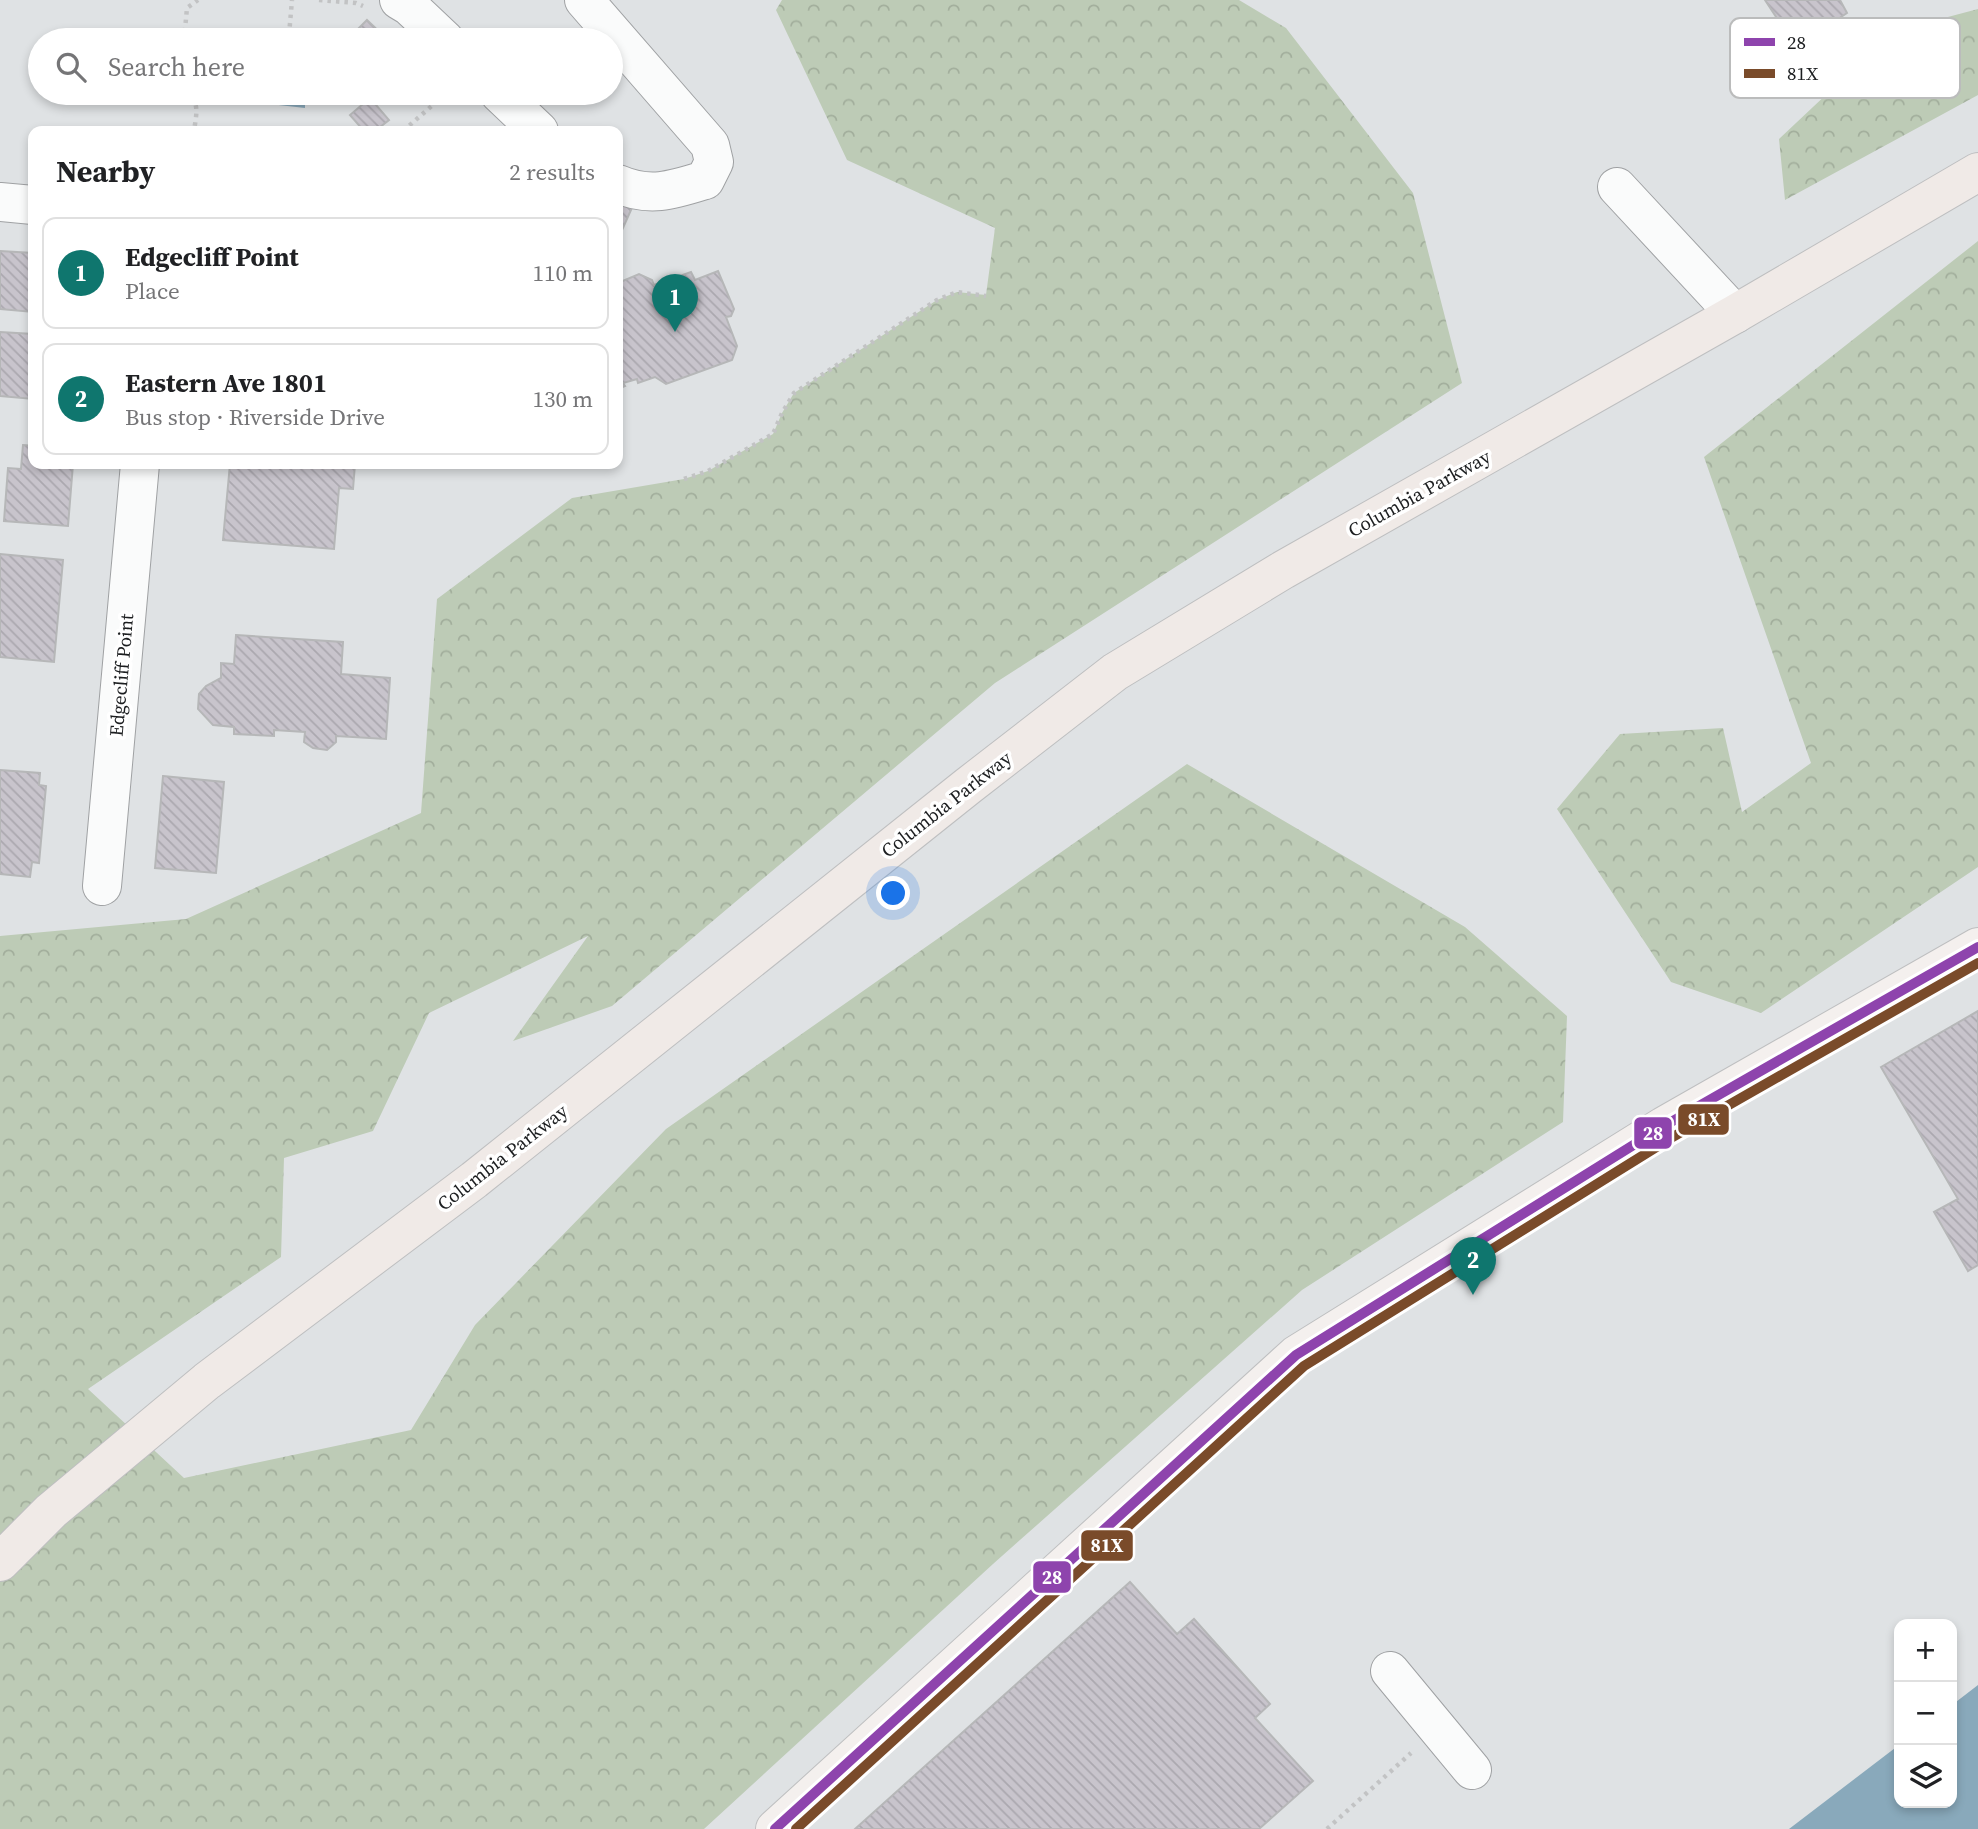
<!DOCTYPE html>
<html lang="en">
<head>
<meta charset="utf-8">
<style>
	body { margin:0; font-family:"Source Serif 4",serif; background:#f6f6f6; color:#202124 }
	.controls { position:absolute; right:21px; bottom:21px; display:grid; overflow:hidden; border-radius:14px; box-shadow:0 4px 10px #0003 }
	.controls button { width:63px; height:63px; display:grid; place-items:center; padding:0; border:0; border-bottom:2px solid #e0e0e0; background:#fff; color:#202124; font:35px sans-serif }
	.you { position:absolute; left:894px; top:894px; width:24px; height:24px; margin:-18px; border:5px solid #fff; border-radius:50%; background:#1a73e8; box-shadow:0 0 0 10px #1a73e833 }
	.badge { display:grid; place-items:center; width:46px; height:46px; border-radius:50%; background:#0f766e; color:#fff; font-size:23px; font-weight:700 }
	.pin { position:absolute; translate:-50% -58px; filter:drop-shadow(0 2px 4px #0008) }
	.pin::after { content:''; position:absolute; top:37px; width:24px; height:21px; background:inherit; clip-path:polygon(0 0,100% 0,50% 100%) }
	.list { margin:0; padding:0; list-style:none }
	h2 { display:flex; justify-content:space-between; align-items:center; height:91px; margin:0; padding:0 28px; font-size:30px }
	h2 small { font-size:23px; font-weight:400; color:#757577 }
	.list li { display:grid; grid-template-columns:46px 1fr auto; gap:21px; align-items:center; box-sizing:border-box; height:112px; margin:0 14px 14px; padding:0 14px; border:2px solid #e0e0e0; border-radius:14px }
	.list b { display:block; font-size:26px; white-space:nowrap }
	.list p { margin:0; font-size:23px; white-space:nowrap; color:#757577 }
	.list em { font-size:23px; font-style:normal; color:#757577 }
	.icon { flex:none; width:38px; height:38px; fill:none; stroke:currentColor; stroke-width:2; stroke-linecap:round; stroke-linejoin:round }
	.map { position:relative; flex:none; width:1978px; height:1829px; overflow:hidden }
	.search { position:absolute; background:#fff; box-shadow:0 4px 10px #0003; left:28px; top:28px; width:595px; height:77px; display:flex; align-items:center; gap:18px; box-sizing:border-box; padding:0 24px; border-radius:38px; color:#757577; font-size:26px }
	.panel { position:absolute; background:#fff; box-shadow:0 4px 10px #0003; left:28px; top:126px; width:595px; height:343px; border-radius:14px }
	.map>svg:first-child { display:block }
	.forest { fill:url(#forest-crowns) }
	.water { fill:#89a9bb }
	.building { fill:url(#building-back-hatch); stroke:#b6b7b8; stroke-width:2 }
	.lines { fill:none; stroke-linecap:round; stroke-linejoin:round }
	.minor-casing { stroke:#9fa1a3; stroke-width:40 }
	.major-casing { stroke:#bebfc0; stroke-width:40 }
	.highway-casing { stroke:#bebfc0; stroke-width:40 }
	.path { stroke:#c2c3c4; stroke-width:4.5; stroke-dasharray:3.5 5; stroke-linecap:butt }
	.minor { stroke:#fafbfb; stroke-width:38 }
	.major { stroke:#f4f0ee; stroke-width:38 }
	.highway { stroke:#f0eae7; stroke-width:38 }
	.bus-1-casing { stroke:#fff; stroke-width:16 }
	.bus-2-casing { stroke:#fff; stroke-width:16 }
	.bus-1 { stroke:#8e44ad; stroke-width:10 }
	.bus-2 { stroke:#7a4b2a; stroke-width:10 }
	.labels { text-anchor:middle; stroke-width:7; stroke-linejoin:round; paint-order:stroke }
	.street-label { font-size:19px; fill:#1c1e20; stroke:#fff }
	.key { fill:#fff; stroke:#bbbcbc; stroke-width:2 }
	.key-label { font-size:19px; fill:#1c1e20 }
	.line-badge { stroke:#fff; stroke-width:2.5 }
	.badge-label { font-size:19px; text-anchor:middle; font-weight:bold; fill:#fff }
</style>
</head>
<body>
<div class="map">
<svg width="1978" height="1829" viewBox="0 0 1978 1829">
	<defs>
		<pattern id="forest-crowns" width="20" height="18" patternUnits="userSpaceOnUse" patternTransform="scale(1.75)"><rect width="20" height="18" fill="#bdcbb6"/><path d="M2 6a3 3 0 1 1 6 0M12 15a3 3 0 1 1 6 0" fill="none" stroke="#a2ae9c"/></pattern>
		<pattern id="building-back-hatch" width="6" height="6" patternUnits="userSpaceOnUse" patternTransform="scale(1.75)"><rect width="6" height="6" fill="#c8c4cc"/><path d="M-1 5l2 2M0 0l6 6M5-1l2 2" fill="none" stroke="#aba8af"/></pattern>
	</defs>
	<rect width="100%" height="100%" fill="#dfe2e4"/>
	<path class="forest" d="M782,0H1239L1286,28L1413,193L1462,383L995,683L612,1006L513,1041L588,936L429,1013L373,1131L284,1158L281,1257L88,1389L184,1478L411,1430L475,1325L666,1129L1187,764L1465,927L1567,1016L1563,1122L1302,1290L993,1564L704,1829H0V936L186,919L421,813L437,599L572,498L684,479L708,471L773,434L782,413L794,393L937,300L957,292L986,295L995,228L847,160L776,10Z
		M1978,9V95L1785,200L1779,139L1865,58L1929,22Z
		M1978,241V867L1761,1013L1671,982L1557,809L1620,734L1723,728L1742,812L1811,763L1704,457Z"/>
	<path class="water" d="M253,93H319L314,101L305,104V108L261,103V100Z
		M1978,1685V1829H1789L1899,1745V1803H1952V1705Z"/>
	<path class="building" d="M1765,0H1840L1847,13L1820,31L1812,18L1788,35Z
		M367,20L388,40H347Z
		M370,98L389,120L375,131H364L350,115Z
		M618,193L635,201L618,239Z
		M0,251L33,253V312L0,309Z
		M718,271L734,309L731,316L726,317L737,346L732,360L666,384L655,377L638,383L637,379L623,383L625,386L618,389V283L639,274L652,280L654,285L691,272L695,280Z
		M0,332L33,334V399L0,396Z
		M23,445L33,446V464H73L68,526L4,521L8,468L21,469Z
		M230,464H355L353,489L339,488L334,549L223,540Z
		M0,554L63,560L54,662L0,657Z
		M236,635L343,642L341,674L390,678L386,739L336,736V742L327,750L313,748L304,742L305,732L274,730V736L234,734V727L213,725L198,709L199,694L206,686L221,678V663L234,664Z
		M0,770L40,773L39,785L46,786L39,863L32,862L30,877L0,874Z
		M163,776L224,782L216,873L155,868Z
		M1978,1011V1265L1968,1271L1934,1212L1958,1199L1881,1067Z
		M1130,1582L1177,1634L1194,1619L1270,1704L1255,1718L1313,1781L1259,1829H855Z"/>
	<g class="lines">
		<g class="minor-casing">
			<path id="minor" d="M399,0L409,6L445,40
				M584,0L710,145L714,162L705,180C673,190 650,198 618,184
				M499,93L539,131
				M1617,187L1735,314
				M0,202L33,205
				M102,886L140,464
				M1390,1671L1472,1770"/>
		</g>
		<g class="major-casing">
			<path id="major" d="M775,1829L1296,1355L1664,1126L1978,947"/>
		</g>
		<g class="highway-casing">
			<path id="highway" d="M0,1562L51,1511L207,1381L474,1180L968,786L1115,672L1283,570L1735,314L1978,172"/>
		</g>
		<path class="path" d="M319,0L356,3L363,6
			M289,35L292,0
			M184,40L187,8L198,0
			M185,93C201,100 196,116 194,131
			M153,94L173,93
			M403,131L442,97L441,93
			M684,479L708,471L773,434L782,413L794,393L937,300L957,292L986,296
			M1327,1829L1411,1753"/>
		<use href="#minor" class="minor"/>
		<use href="#major" class="major"/>
		<use href="#highway" class="highway"/>
		<g class="bus-1-casing">
			<path id="bus-1" d="M775,1829L1296,1355L1664,1126L1978,947"/>
		</g>
		<g class="bus-2-casing">
			<path id="bus-2" d="M796,1829L1304,1366L1671,1138L1978,963"/>
		</g>
		<use href="#bus-1" class="bus-1"/>
		<use href="#bus-2" class="bus-2"/>
	</g>
	<g class="labels">
		<g class="street-label">
			<text transform="translate(1419 493) rotate(-29)" y="7">Columbia Parkway</text>
			<text transform="translate(121 675) rotate(-85)" y="7">Edgecliff Point</text>
			<text transform="translate(946 804) rotate(-38)" y="7">Columbia Parkway</text>
			<text transform="translate(502 1157) rotate(-38)" y="7">Columbia Parkway</text>
		</g>
	</g>
	<rect x="1730" y="18" width="230" height="80" rx="10" class="key"/>
	<rect x="1744" y="38" width="31" height="8" fill="#8e44ad"/>
	<rect x="1744" y="69" width="31" height="9" fill="#7a4b2a"/>
	<g class="key-label">
		<text x="1787" y="49">28</text>
		<text x="1787" y="80">81X</text>
	</g>
	<g class="line-badge">
		<rect x="1677" y="1103" width="53" height="33" rx="7" fill="#7a4b2a"/>
		<rect x="1633" y="1116" width="40" height="34" rx="7" fill="#8e44ad"/>
		<rect x="1080" y="1529" width="54" height="33" rx="7" fill="#7a4b2a"/>
		<rect x="1032" y="1560" width="40" height="34" rx="7" fill="#8e44ad"/>
	</g>
	<g class="badge-label">
		<text x="1704" y="1126">81X</text>
		<text x="1653" y="1140">28</text>
		<text x="1107" y="1552">81X</text>
		<text x="1052" y="1584">28</text>
	</g>
</svg>
<div class="controls">
<button>+</button>
<button>−</button>
<button><svg class="icon" aria-label="layers" viewBox="0 0 24 24"><path d="M12 4l9 5-9 5-9-5zM3 14l9 5 9-5"/></svg></button>
</div>
<div class="you"></div>
<div class="pin badge" style="left:675px;top:332px">1</div>
<div class="pin badge" style="left:1473px;top:1295px">2</div>
<div class="search"><svg class="icon" aria-label="search" viewBox="0 0 24 24"><circle cx="10" cy="10" r="6"/><path d="M15 15l6 6"/></svg>Search here</div>
<section class="panel">
<h2>Nearby<small>2 results</small></h2>
<ul class="list">
<li><span class="badge">1</span><div><b>Edgecliff Point</b><p>Place</p></div><em>110 m</em></li>
<li><span class="badge">2</span><div><b>Eastern Ave 1801</b><p>Bus stop · Riverside Drive</p></div><em>130 m</em></li>
</ul>
</section>
</div>
</body>
</html>
